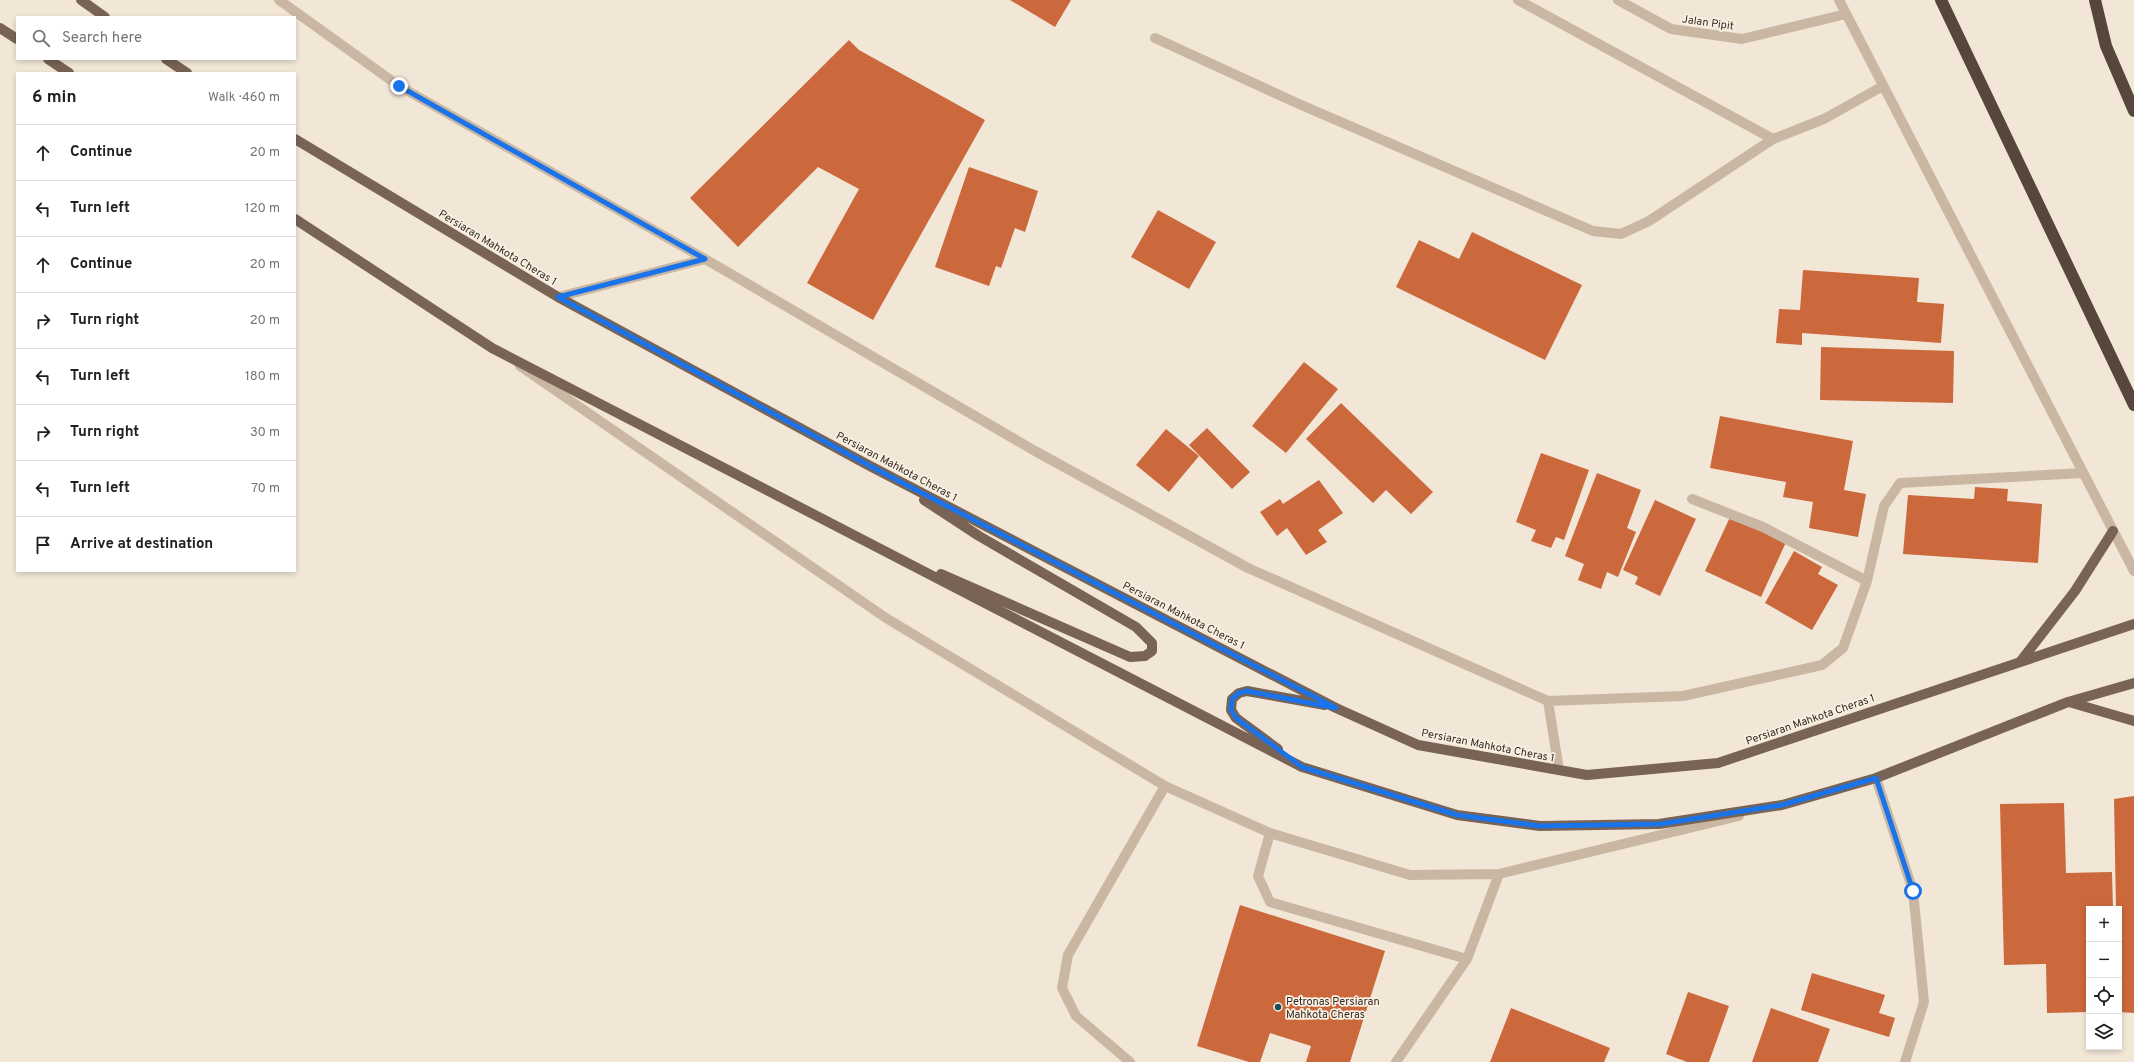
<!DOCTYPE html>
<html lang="en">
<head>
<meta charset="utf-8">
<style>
	body { margin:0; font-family:Overpass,sans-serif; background:#f2f2f2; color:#202124 }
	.controls { position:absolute; right:12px; bottom:12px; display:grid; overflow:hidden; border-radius:0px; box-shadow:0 2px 6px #0003 }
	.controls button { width:36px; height:36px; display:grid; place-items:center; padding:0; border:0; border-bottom:1px solid #e0e0e0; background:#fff; color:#202124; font:20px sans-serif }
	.stop { position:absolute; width:12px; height:12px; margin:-9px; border:3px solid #1a73e8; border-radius:50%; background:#fff }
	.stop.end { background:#1a73e8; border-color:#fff; box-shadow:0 1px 4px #0008 }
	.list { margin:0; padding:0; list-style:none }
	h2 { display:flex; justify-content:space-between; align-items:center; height:52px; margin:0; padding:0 16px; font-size:17px }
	h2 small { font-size:13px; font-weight:400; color:#757577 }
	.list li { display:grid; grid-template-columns:26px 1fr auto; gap:12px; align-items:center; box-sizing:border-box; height:56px; padding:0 16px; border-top:1px solid #e0e0e0 }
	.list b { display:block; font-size:15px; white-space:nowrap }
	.list em { font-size:13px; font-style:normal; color:#757577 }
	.icon { flex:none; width:22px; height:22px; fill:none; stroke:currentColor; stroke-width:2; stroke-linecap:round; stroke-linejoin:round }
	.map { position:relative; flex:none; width:2134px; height:1062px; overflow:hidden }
	.search { position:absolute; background:#fff; box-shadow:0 2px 6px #0003; left:16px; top:16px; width:280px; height:44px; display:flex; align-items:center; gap:10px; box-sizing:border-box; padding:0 14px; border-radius:0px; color:#757577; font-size:15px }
	.panel { position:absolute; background:#fff; box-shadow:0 2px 6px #0003; left:16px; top:72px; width:280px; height:500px; border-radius:0px }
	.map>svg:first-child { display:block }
	.building { fill:#cb683c }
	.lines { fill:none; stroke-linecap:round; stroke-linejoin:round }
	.minor { stroke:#cab7a3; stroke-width:10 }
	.major { stroke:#786355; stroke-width:10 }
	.highway { stroke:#56463c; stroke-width:12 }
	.route { stroke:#1a73e8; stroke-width:5 }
	.poi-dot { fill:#194f58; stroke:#faf1e3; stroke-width:1.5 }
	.labels { text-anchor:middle; stroke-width:3.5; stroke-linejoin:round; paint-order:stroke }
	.street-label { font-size:11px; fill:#352b25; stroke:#faf1e3 }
	.poi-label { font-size:11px; fill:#352b25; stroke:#faf1e3; text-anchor:start }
</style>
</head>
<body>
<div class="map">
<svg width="2134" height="1062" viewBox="0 0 2134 1062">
	<rect width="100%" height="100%" fill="#f2e7d7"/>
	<path class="building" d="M1010,0H1071L1055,27Z
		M849,40L859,50L985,120L873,320L807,283L859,189L818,167L738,247L690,198Z
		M969,167L1038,191L1025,232L1015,228L1001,268L996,266L989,286L935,267Z
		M1158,210L1216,242L1189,289L1131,257Z
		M1472,232L1582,285L1545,360L1396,287L1419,240L1459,259Z
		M1803,270L1919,278L1917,302L1944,304L1941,343L1802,333V345L1776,343L1779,309L1800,310Z
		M1821,347L1954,351L1953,403L1820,400Z
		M1304,362L1338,389L1286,453L1252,426Z
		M1341,403L1433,492L1411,514L1386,490L1373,503L1306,439Z
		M1720,416L1853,441L1844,490L1866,494L1858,537L1809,528L1813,502L1783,497L1786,482L1710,468Z
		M1207,428L1250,472L1232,489L1189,445Z
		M1166,429L1199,456L1169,492L1136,465Z
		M1541,453L1589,470L1564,540L1556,537L1551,548L1531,541L1536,530L1516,522Z
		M1597,473L1641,490L1627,528L1636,532L1618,577L1607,572L1601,589L1578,580L1584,564L1565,556Z
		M1319,480L1343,513L1318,530L1327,542L1306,555L1287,528L1277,536L1260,512L1280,499L1283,504Z
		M1975,487L2008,489L2007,501L2042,504L2038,563L1903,554L1908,495L1974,499Z
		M1655,500L1696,519L1660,596L1635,584L1638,577L1623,570Z
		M1731,515L1787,540L1761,597L1705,571Z
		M1794,551L1822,567L1818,574L1838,585L1812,630L1765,603Z
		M2134,796V1013L2119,1012V909H2116L2114,799Z
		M2064,803L2066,873L2112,872L2113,909H2089V1012L2047,1013L2046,964L2004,965L2000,804Z
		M1240,905L1385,951L1350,1062H1306L1311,1046L1270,1033L1260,1062H1249L1197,1046Z
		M1812,973L1885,995L1879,1013L1895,1018L1889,1037L1801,1010Z
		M1688,992L1729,1006L1709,1062H1687L1666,1054Z
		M1511,1008L1610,1048L1604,1062H1490Z
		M1771,1008L1830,1029L1818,1062H1752Z"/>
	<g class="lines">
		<path class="minor" d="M279,0L399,86L705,259L1035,451L1248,568L1548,701L1683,696L1822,665L1843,648L1867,581L1884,506L1900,483L2083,473
			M1518,0L1773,139
			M1618,0L1671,29L1742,39L1846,14
			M1839,0L2134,571
			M1155,38L1299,104L1593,231L1621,234L1649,221L1773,139L1824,119L1883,86
			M558,297L705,259
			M520,366L886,618L1165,786L1270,833L1410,875L1499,874L1739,816
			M1692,499L1763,527L1867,581
			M1548,701L1559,770
			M1876,778L1913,891L1924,1002L1905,1062
			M1270,833L1258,876L1270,902L1467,959
			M1130,1062L1076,1016L1062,988L1068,955L1165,786
			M1396,1062L1467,959L1499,874"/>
		<path class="major" d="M81,0L105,17
			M0,28L17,39
			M48,59L69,73
			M166,59L187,73
			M295,139L558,297L870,466L1336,708L1418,745L1587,775L1718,763L2134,624
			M295,219L492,348L1302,767L1457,815L1540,826L1659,824L1782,805L1876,778L2068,702L2134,683
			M924,500L979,536L1136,627L1152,643V651L1145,656L1130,657L941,574
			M2020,662L2075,591L2113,531
			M2069,702L2134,721
			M1278,749L1236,718L1231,710L1232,699L1239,693L1247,691L1325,705"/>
		<path class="highway" d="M1941,0L2134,405
			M2095,0L2106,46L2134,111"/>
	</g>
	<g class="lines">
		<path class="route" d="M399,86L705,259L558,297L870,466L1336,708L1247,691L1239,693L1232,699L1231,710L1236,718L1302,767L1457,815L1540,826L1660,824L1782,805L1876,778L1913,891"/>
	</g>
	<circle class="poi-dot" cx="1278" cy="1007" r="4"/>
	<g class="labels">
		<g class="street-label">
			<text transform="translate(1708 22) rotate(8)" y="4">Jalan Pipit</text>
			<text transform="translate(498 247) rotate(31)" y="4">Persiaran Mahkota Cheras 1</text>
			<text transform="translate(897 466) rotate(28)" y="4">Persiaran Mahkota Cheras 1</text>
			<text transform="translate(1184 615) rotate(27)" y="4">Persiaran Mahkota Cheras 1</text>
			<text transform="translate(1810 719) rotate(-19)" y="4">Persiaran Mahkota Cheras 1</text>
			<text transform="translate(1488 745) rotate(11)" y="4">Persiaran Mahkota Cheras 1</text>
		</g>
		<g class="poi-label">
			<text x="1286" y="1005">Petronas Persiaran<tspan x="1286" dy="13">Mahkota Cheras</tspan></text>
		</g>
	</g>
</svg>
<div class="controls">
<button>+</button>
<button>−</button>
<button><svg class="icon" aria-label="locate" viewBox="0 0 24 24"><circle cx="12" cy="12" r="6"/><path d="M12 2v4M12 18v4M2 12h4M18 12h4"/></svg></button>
<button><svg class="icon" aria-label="layers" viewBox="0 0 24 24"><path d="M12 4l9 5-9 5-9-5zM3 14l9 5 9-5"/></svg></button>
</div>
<div class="stop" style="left:1913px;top:891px"></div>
<div class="stop end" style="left:399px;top:86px"></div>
<div class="search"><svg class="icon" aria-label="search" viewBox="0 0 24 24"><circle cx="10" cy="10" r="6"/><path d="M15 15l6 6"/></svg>Search here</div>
<section class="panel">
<h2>6 min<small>Walk · 460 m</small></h2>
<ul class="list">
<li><svg class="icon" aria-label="ahead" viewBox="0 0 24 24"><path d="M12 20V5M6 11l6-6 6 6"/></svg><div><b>Continue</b></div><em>20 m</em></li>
<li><svg class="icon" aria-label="left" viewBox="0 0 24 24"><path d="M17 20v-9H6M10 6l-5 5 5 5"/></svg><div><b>Turn left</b></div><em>120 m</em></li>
<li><svg class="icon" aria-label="ahead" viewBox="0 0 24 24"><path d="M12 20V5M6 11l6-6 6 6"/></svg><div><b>Continue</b></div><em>20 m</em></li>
<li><svg class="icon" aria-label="right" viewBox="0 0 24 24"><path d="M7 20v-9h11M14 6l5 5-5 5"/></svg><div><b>Turn right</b></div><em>20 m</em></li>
<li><svg class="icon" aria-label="left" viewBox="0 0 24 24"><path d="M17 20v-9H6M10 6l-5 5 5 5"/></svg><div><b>Turn left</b></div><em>180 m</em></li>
<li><svg class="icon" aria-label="right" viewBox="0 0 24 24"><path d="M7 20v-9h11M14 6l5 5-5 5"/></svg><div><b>Turn right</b></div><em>30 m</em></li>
<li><svg class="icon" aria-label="left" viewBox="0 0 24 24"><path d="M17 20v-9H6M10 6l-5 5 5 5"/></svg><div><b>Turn left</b></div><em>70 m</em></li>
<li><svg class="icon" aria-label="arrive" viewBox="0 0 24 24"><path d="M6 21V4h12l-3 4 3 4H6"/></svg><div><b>Arrive at destination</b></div></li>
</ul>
</section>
</div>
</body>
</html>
